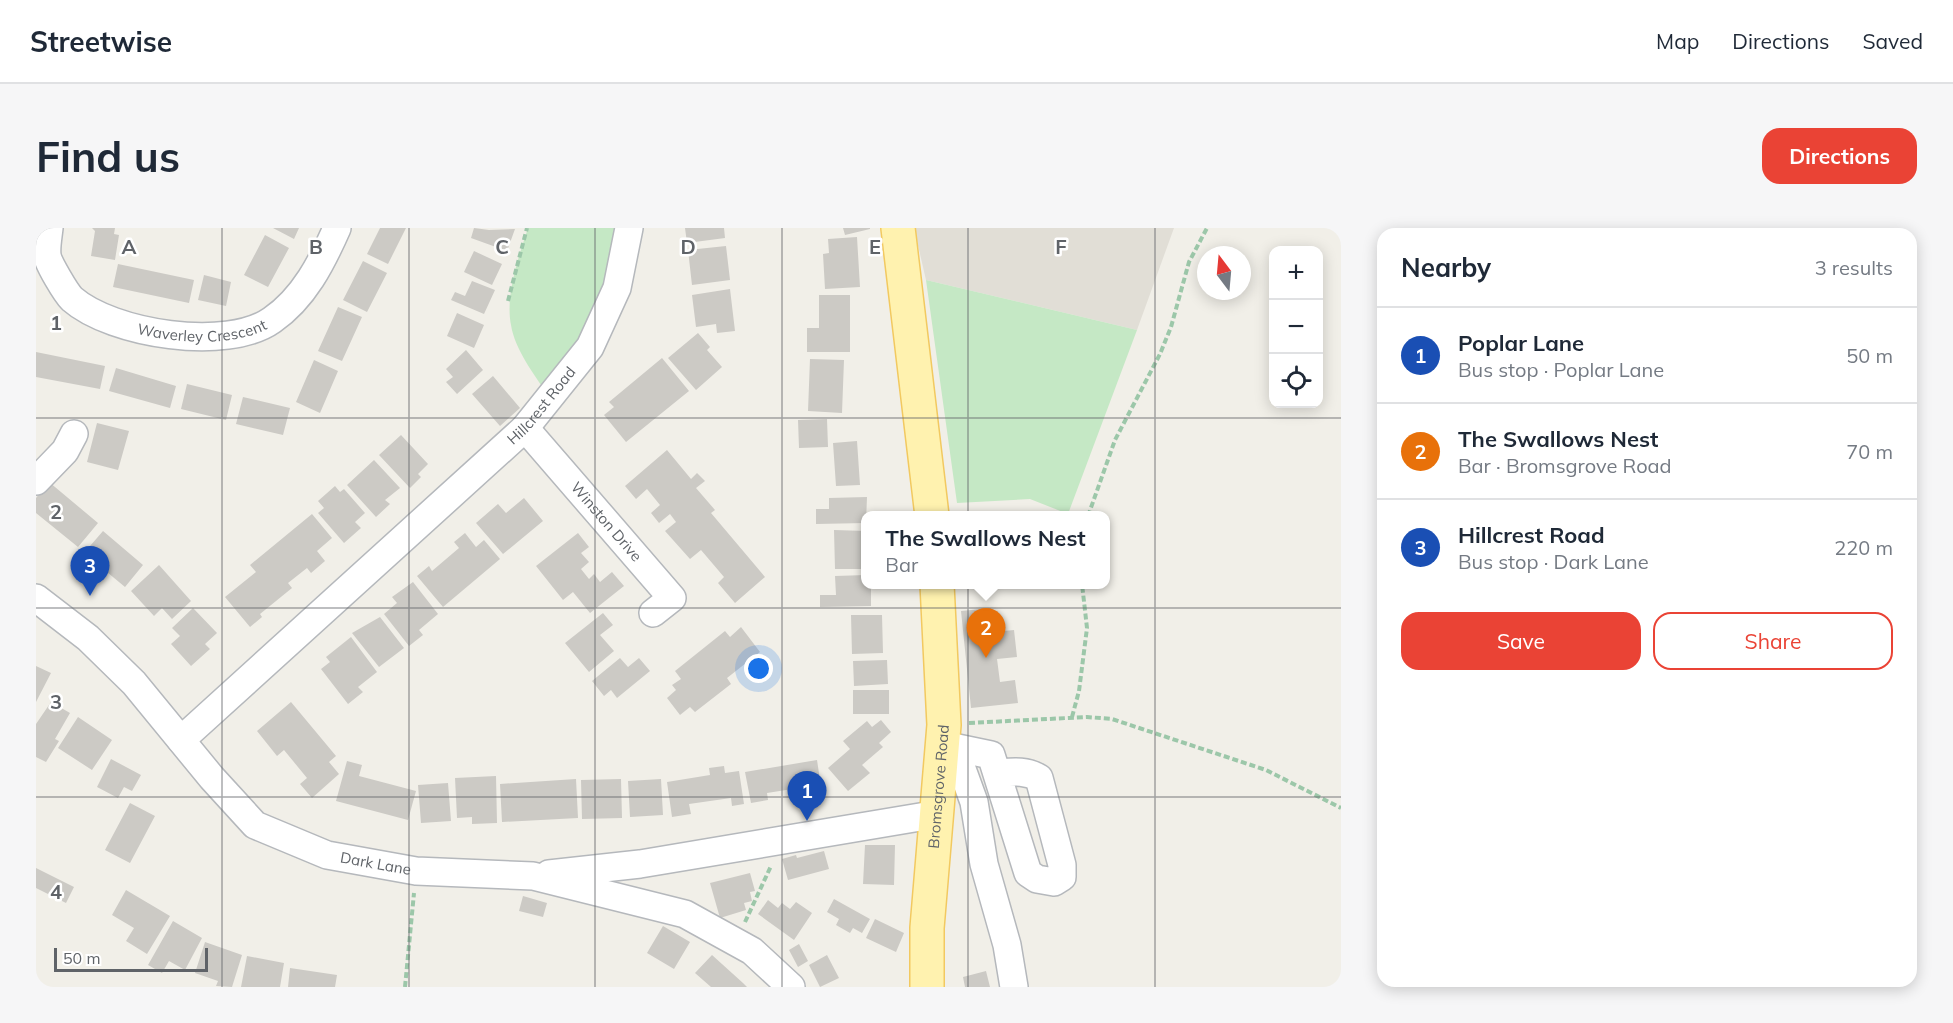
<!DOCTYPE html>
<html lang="en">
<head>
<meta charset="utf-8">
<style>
	body { margin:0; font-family:Mulish,sans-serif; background:#f6f6f7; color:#1f2937 }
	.controls { position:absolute; right:18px; top:18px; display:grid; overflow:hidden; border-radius:12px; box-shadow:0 3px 15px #0003 }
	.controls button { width:54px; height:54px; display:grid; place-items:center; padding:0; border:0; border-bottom:2px solid #e0e1e3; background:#fff; color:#1f2937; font:30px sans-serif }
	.compass { position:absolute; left:1161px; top:18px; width:54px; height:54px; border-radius:50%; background:#fff; box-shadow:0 3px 15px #0003; rotate:344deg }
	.scale { position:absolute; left:18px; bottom:15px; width:154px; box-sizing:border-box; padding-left:6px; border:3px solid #5f6368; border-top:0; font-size:16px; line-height:21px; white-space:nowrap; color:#5f6368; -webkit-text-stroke:4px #fff; paint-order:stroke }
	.you { position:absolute; left:723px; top:441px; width:21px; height:21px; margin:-15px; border:4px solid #fff; border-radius:50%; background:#1a73e8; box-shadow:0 0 0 9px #1a73e833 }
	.badge { display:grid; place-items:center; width:39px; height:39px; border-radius:50%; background:#ea4335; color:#fff; font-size:20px; font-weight:700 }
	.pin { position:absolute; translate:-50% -50px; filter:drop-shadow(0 2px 3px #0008) }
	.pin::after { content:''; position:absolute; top:32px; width:21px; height:18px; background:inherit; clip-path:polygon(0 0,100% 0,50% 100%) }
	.popup { position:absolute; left:825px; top:283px; width:249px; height:78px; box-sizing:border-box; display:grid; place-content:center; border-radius:12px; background:#fff; filter:drop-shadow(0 2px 4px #0005); font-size:20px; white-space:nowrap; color:#747a83 }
	.popup b { font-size:22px; color:#1f2937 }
	.popup::after { content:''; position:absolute; left:50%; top:100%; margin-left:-12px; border:12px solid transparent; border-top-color:#fff }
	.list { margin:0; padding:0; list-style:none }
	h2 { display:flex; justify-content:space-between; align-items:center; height:78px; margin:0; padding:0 24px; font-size:26px }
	h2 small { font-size:20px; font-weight:400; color:#747a83 }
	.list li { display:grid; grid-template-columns:39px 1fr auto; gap:18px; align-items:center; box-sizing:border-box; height:96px; padding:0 24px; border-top:2px solid #e0e1e3 }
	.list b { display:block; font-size:22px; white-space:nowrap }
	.list p { margin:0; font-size:20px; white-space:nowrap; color:#747a83 }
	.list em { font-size:20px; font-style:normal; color:#747a83 }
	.actions { display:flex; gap:12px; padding:18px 24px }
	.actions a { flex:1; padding:14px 0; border:2px solid #ea4335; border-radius:18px; text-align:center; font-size:21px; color:#ea4335 }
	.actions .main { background:#ea4335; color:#fff }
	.icon { flex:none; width:33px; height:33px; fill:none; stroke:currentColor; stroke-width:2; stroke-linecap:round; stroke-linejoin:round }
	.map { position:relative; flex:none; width:1305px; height:759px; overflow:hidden; border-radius:18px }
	header { display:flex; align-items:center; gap:36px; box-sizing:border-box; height:84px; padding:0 30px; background:#fff; border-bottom:2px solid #e0e1e3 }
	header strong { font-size:28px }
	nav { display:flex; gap:33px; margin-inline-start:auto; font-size:21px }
	.intro { display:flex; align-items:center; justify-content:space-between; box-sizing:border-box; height:144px; padding:0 36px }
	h1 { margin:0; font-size:42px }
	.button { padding:15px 27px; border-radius:18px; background:#ea4335; color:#fff; font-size:21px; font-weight:700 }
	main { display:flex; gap:36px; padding:0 36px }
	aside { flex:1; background:#fff; border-radius:18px; box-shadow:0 3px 15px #0003 }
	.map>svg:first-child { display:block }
	.education { fill:#e1ded6 }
	.green { fill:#c5e8c5 }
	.building { fill:#cccac5 }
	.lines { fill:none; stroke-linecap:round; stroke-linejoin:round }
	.minor-casing { stroke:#b5b8bc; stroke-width:30 }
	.major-casing { stroke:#f2c960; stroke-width:36 }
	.path { stroke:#9cc7a9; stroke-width:4; stroke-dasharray:6 3; stroke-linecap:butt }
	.minor { stroke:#fff; stroke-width:27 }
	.major { stroke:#fff2af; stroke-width:33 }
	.grid { fill:none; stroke:#5f6368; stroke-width:1.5; stroke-opacity:0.55 }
	.labels { text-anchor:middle; stroke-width:5; stroke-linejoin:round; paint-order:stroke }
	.street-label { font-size:15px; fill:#5f6368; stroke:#fff }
	.grid-label { font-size:20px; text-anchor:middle; font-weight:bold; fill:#5f6368; stroke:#fff; stroke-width:5; stroke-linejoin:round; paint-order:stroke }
</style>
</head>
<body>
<header>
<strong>Streetwise</strong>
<nav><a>Map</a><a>Directions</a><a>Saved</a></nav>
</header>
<div class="intro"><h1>Find us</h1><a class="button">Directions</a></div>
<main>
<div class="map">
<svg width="1305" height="759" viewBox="0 0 1305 759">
	<rect width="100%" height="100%" fill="#f1efe8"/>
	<path class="education" d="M878,0H1138L1101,102L890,52Z"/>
	<path class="green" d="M492,0H592L579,59L512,167C498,146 479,122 475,97C469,67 483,28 492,0Z
		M890,52L1101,102L1032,286L994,271L921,275Z"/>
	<path class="building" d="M56,0H79L78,6L83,7L79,32L55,28L59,3Z
		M237,0H263L258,11Z
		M344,0H370L352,36L331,26Z
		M438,0L453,2L479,1L471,23L435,10Z
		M649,0H688L689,10L651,15Z
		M807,0H834V1L809,7Z
		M229,7L253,20L232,59L208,47Z
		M821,9L824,59L789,61L787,26L793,25L792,11Z
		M690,18L694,52L656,57L652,22Z
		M438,23L466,36L456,57L428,44Z
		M327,33L351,45L331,84L307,72Z
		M82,36L158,52L153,75L77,59Z
		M168,47L195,54L190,78L162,72Z
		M436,53L459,62L448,86L415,72L419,64L429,68Z
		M694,61L699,103L681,105L680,96L660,99L656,67Z
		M783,67H814V124H771V100H783Z
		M302,79L326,89L306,133L282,123Z
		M421,85L448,97L438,120L411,108Z
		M662,105L674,119L671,122L686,139L660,162L632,130Z
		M430,122L447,142L421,166L410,154L417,149L410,141Z
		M0,124L69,138L64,161L0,149Z
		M626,130L653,163L590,214L568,187L578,179L573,174Z
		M774,131L808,132L806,185L772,183Z
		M278,132L302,143L284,185L260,174Z
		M80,140L140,158L134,180L73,163Z
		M457,148L484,180L464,198L436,166Z
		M151,156L196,167L190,192L145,181Z
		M207,169L254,180L247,207L200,196Z
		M791,191L792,219L763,220L762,192Z
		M61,195L93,203L82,242L51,234Z
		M365,207L392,236L382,246L385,249L374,260L343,227Z
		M821,213L824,257L800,258L797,215Z
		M631,222L655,251L661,245L669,253L660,260L679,282L675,285L729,349L699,375L682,355L688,349L665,322L654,331L629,303L640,294L634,286L623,295L615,285L624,277L611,261L600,271L589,258Z
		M338,232L364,260L349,272L354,276L340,289L311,257Z
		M13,254L62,295L42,319L0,285V270Z
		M299,258L304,264L308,261L329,285L319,294L325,300L308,315L282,285L288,280L282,273Z
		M831,269L830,295L780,296V281H793V270Z
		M488,270L507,293L467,326L440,295L462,276L470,285Z
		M276,286L296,310L281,323L289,333L275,345L271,340L252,355L256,360L224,386L226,389L214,399L189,369L220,344L214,337Z
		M798,302L830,303V341H799Z
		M67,303L107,337L89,359L48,325Z
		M429,305L440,319L448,312L464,331L407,379L381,348L393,338L396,343L423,320L418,314Z
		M542,305L553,319L545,325L553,334L545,341L553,351L558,346L564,354L576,344L588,358L554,385L537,364L527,372L500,338Z
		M123,337L155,373L136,391L126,380L118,388L95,363Z
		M830,347V356H835V378L784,379V367H800L799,348Z
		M377,354L402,386L383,402L387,407L373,418L348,386L361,375L356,369Z
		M157,380L181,405L169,416L174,421L155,438L135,416L144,408L136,400Z
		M955,380L958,404L978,402L981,429L961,431L964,454L979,452L982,475L935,480L925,383Z
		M567,385L577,397L564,407L578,423L553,444L529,415Z
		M815,387H846L847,425L816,426Z
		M344,389L368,420L343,439L316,405Z
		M705,399L724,424L691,450L695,456L659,484L654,479L644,487L631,470L640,462L636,457L645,451L639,443L689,403L694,409Z
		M315,409L341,444L322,459L327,464L312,476L285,441L294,434L290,429Z
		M584,430L592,439L603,430L614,443L581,470L575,462L568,468L556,453Z
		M851,432L852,456L818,458L817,433Z
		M0,438L15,445L0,474Z
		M817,462H853V486H817Z
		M15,474L34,485L19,511L23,513L10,534L0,529V496Z
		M255,474L300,528L293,534L303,546L276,570L264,556L271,550L248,522L241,528L221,503Z
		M42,489L76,512L56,542L22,520Z
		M845,492L855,504L843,515L847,519L826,537L834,545L812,563L792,540L814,521L807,513L831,493L836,499Z
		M75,531L105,547L96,563L88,559L82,570L61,559Z
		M781,532L786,565L770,568L769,559L731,565L732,572L715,575L709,544Z
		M311,533L326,537L323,548L380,563L372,592L300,573Z
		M688,538L689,545L703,543L708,576L696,578L695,570L653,576L655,586L636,589L631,554L674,547L673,540Z
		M460,548L461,595L436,596V589L421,590L419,550Z
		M540,551L542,590L466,594L464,556Z
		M585,551L586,590L546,591L545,552Z
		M625,551L627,587L594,589L592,553Z
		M412,555L415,593L385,595L382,557Z
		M94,575L119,588L94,635L69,622Z
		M829,617H859L858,657L827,656Z
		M788,623L793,641L752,652L746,631L760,627L761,630Z
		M0,640L38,659L30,675L0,660Z
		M714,645L719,663L714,664L716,673L708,675L710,682L684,690L674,655Z
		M90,662L134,688L111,726L90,713L98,700L76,687Z
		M487,668L511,675L507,689L483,683Z
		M798,671L834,691L826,705L817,700L814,705L800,697L803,691L791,684Z
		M732,672L742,680L746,675L754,681L760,674L776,685L758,712L722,686Z
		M839,691L868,705L860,724L830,710Z
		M137,693L166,710L149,742L133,733L126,745L112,737Z
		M627,698L654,714L638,741L611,725Z
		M169,714L206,727L196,759L180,758L182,753L159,745Z
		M763,716L772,733L762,739L753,722Z
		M676,727L707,755L711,759H675L659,745Z
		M791,727L803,750L784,759L773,737Z
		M211,728L248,735L244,759H205Z
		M254,740L301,747L299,759H252Z
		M950,743L954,759H929L927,749Z"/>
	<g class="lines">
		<g class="minor-casing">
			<g id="minor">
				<path id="s1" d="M13,0C12,9 10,19 11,27C12,35 30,65 36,71C76,106 191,124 236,92C268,70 286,34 301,0"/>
				<path id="s2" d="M489,200L636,370L617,385"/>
				<path d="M0,253L29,223L38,206"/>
				<path id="s3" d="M0,370L52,410L98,455L176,550L219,597L291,627L380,643L497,648L649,686L716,723L755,759"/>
				<path id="s4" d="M145,512L489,200L554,119L581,60L593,0"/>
				<path d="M907,517L955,527L992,645L1001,651L1018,654L1026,649V637L1003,550C990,542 976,544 961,545"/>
				<path d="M918,519L938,574L948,636L971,717L978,759"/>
				<path d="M513,646L604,636L902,586"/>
			</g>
		</g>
		<g class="major-casing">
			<g id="major">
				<path d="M862,0L896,288"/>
				<path id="s5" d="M891,759V700L908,497L901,356"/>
			</g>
		</g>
		<path class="path" d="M472,73L491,0
			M1052,288L1079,212L1124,126L1135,99L1153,34L1171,0
			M1036,489L1043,463L1051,400L1046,356
			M933,495L1051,489L1076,491L1230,542L1305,580
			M709,694L735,638
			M369,759L378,665"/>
		<use href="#minor" class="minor"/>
		<use href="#major" class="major"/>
	</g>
	<path class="grid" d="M186,0V759M373,0V759M559,0V759M746,0V759M932,0V759M1119,0V759M0,190H1305M0,380H1305M0,569H1305"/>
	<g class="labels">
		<g class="street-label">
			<text dy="5" stroke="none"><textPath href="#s1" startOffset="216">Waverley Crescent</textPath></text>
			<text dy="5" stroke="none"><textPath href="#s4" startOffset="492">Hillcrest Road</textPath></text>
			<text dy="5" stroke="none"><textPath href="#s2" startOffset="124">Winston Drive</textPath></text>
			<text dy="5" stroke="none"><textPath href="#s5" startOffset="201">Bromsgrove Road</textPath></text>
			<text dy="5" stroke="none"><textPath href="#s3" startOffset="444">Dark Lane</textPath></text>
		</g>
	</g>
	<g class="grid-label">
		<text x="93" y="26">A</text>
		<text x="280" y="26">B</text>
		<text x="466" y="26">C</text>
		<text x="652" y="26">D</text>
		<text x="839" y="26">E</text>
		<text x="1025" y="26">F</text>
		<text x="20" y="102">1</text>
		<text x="20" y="291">2</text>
		<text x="20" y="481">3</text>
		<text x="20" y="671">4</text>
	</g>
</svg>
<div class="controls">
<button>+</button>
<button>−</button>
<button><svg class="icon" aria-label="locate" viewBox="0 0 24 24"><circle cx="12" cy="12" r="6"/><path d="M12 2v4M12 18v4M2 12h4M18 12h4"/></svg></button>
</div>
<svg class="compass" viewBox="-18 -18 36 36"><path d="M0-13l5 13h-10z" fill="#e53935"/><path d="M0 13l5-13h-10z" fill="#747a83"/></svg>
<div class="scale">50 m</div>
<div class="you"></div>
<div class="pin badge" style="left:771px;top:593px;background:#1a4fb4">1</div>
<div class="pin badge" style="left:950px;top:430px;background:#e8710a">2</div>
<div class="popup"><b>The Swallows Nest</b>Bar</div>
<div class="pin badge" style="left:54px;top:368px;background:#1a4fb4">3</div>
</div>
<aside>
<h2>Nearby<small>3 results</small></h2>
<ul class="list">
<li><span class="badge" style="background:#1a4fb4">1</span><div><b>Poplar Lane</b><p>Bus stop · Poplar Lane</p></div><em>50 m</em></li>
<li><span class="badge" style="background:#e8710a">2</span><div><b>The Swallows Nest</b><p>Bar · Bromsgrove Road</p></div><em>70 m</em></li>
<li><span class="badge" style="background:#1a4fb4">3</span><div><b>Hillcrest Road</b><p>Bus stop · Dark Lane</p></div><em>220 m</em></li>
</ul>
<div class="actions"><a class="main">Save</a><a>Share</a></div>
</aside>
</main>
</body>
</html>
